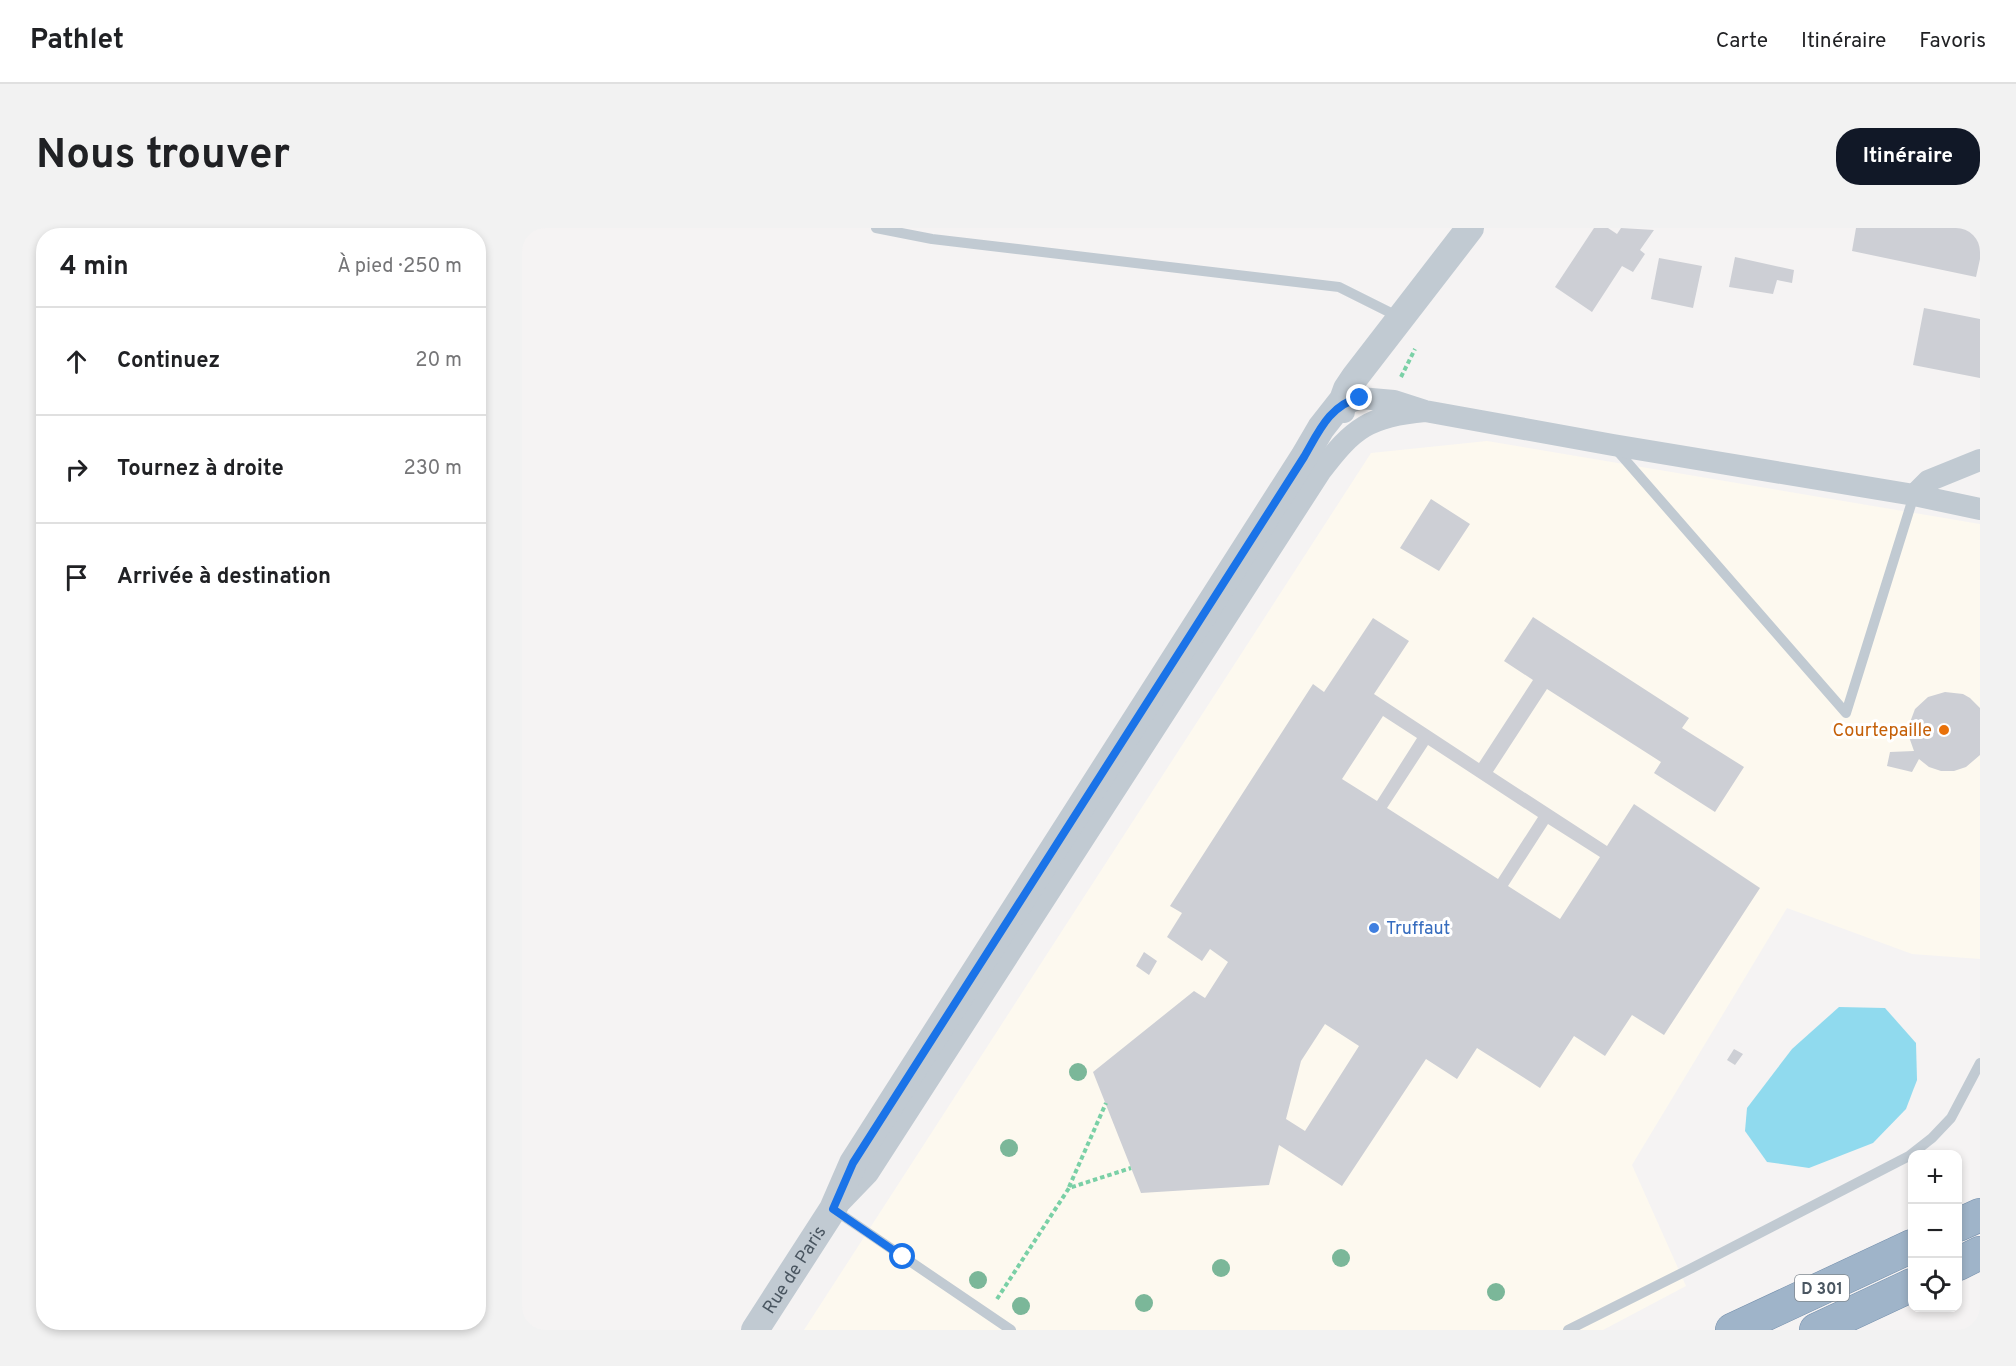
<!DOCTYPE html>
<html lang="fr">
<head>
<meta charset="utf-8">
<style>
	body { margin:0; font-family:Overpass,sans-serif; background:#f2f2f2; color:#202124 }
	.controls { position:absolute; right:18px; bottom:18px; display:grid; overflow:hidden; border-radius:12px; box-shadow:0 3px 9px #0003 }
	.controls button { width:54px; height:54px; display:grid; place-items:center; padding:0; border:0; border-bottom:2px solid #e0e0e0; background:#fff; color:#202124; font:30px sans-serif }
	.stop { position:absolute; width:18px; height:18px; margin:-14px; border:4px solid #1a73e8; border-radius:50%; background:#fff }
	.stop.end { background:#1a73e8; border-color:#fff; box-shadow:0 2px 6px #0008 }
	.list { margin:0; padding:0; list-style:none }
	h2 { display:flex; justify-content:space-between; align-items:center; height:78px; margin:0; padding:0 24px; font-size:26px }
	h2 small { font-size:20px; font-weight:400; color:#757577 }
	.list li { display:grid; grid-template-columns:39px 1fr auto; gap:18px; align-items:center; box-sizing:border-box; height:108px; padding:0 24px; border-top:2px solid #e0e0e0 }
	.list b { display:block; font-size:22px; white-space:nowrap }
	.list em { font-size:20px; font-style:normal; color:#757577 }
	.icon { flex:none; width:33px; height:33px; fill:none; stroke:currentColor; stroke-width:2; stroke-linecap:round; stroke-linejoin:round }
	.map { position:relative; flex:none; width:1458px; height:1102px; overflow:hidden; border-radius:24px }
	header { display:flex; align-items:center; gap:36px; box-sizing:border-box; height:84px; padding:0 30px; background:#fff; border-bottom:2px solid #e0e0e0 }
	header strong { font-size:28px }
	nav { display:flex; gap:33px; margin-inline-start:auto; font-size:21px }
	.intro { display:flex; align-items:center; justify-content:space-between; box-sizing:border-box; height:144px; padding:0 36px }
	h1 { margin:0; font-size:42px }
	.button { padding:15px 27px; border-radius:24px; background:#111827; color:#fff; font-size:21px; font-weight:700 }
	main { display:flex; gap:36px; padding:0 36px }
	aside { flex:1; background:#fff; border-radius:24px; box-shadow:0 3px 9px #0003 }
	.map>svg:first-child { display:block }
	.commercial { fill:#fdf9ef }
	.water { fill:#90daee }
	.building { fill:#cdcfd5; fill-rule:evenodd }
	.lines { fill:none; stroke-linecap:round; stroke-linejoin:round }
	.trunk-casing { stroke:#7690ad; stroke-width:34 }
	.path { stroke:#7ad0a6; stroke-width:4; stroke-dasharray:4.5 3; stroke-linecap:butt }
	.service { stroke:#c1cad2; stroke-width:10 }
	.minor { stroke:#c1cad2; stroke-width:22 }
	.tertiary { stroke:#c1cad2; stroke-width:28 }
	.trunk { stroke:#9fb4c9; stroke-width:33 }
	.tree { fill:#7bb799 }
	.route { stroke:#1a73e8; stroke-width:8 }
	.food-dot { fill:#e8710a; stroke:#fff; stroke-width:2 }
	.shop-dot { fill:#3f7fe0; stroke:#fff; stroke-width:2 }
	.labels { text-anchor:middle; stroke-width:6; stroke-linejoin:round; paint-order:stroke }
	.shield { fill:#fff; stroke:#808990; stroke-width:1.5 }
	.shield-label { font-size:16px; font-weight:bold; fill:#4a5661 }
	.food-label { font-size:18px; fill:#c56008; stroke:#fff; text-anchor:end }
	.shop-label { font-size:18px; fill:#366cbe; stroke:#fff; text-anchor:start }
	.street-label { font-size:18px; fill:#4a5661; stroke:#fff }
</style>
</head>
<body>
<header>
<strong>Pathlet</strong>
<nav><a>Carte</a><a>Itinéraire</a><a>Favoris</a></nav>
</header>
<div class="intro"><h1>Nous trouver</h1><a class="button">Itinéraire</a></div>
<main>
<aside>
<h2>4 min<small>À pied · 250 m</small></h2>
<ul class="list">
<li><svg class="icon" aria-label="ahead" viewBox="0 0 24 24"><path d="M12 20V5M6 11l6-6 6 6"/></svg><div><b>Continuez</b></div><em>20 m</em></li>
<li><svg class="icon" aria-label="right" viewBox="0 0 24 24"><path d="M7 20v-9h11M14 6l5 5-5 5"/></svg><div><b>Tournez à droite</b></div><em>230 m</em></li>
<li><svg class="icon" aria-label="arrive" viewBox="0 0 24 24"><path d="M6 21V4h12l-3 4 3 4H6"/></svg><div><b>Arrivée à destination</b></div></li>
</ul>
</aside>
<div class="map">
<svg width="1458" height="1102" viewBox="0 0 1458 1102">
	<rect width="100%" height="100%" fill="#f5f3f3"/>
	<path class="commercial" d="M965,213L1458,296V731L1390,726L1265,680L1110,937L1164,1058L1081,1102H282L849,225Z"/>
	<path class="water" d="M1317,779L1363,780L1394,815L1395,852L1384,881L1351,915L1287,940L1245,934L1223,903L1225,880L1270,821Z"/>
	<path class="building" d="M1072,0H1086L1095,6L1099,0L1132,2L1118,22L1123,26L1111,44L1100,38L1070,84L1033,59Z
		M1334,0H1458V31L1454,49L1330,23Z
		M1213,29L1272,42L1270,55L1255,52L1251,66L1207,59Z
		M1137,30L1180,38L1171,80L1129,71Z
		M1402,80L1458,91V150L1391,137Z
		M909,271L948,296L917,343L878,320Z
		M1011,389L1167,490L1160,500L1222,539L1193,584L1132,545L1139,534L1025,461L971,544L1085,618L1112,576L1238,660L1142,807L1110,787L1083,828L1052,808L1018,860L955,820L935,851L904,831L820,958L757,917L747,957L619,965L571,844L672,763L683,770L706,734L688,721L680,733L645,709L660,685L648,678L791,456L802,464L851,390L887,413L852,466L957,535L1011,452L982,433ZM861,488L895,510L855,573L820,551ZM906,517L1016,589L976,651L865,580ZM1026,596L1078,629L1038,691L986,658ZM803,796L837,818L783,903L764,891L779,833Z
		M1423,464L1441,466L1448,470L1458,480V527L1444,539L1432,543H1419L1407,539L1397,531L1390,544L1365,538L1368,524L1392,523L1386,506L1387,497L1393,481L1406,469Z
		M622,724L635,733L627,747L614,738Z
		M1212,821L1221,826L1213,837L1205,832Z"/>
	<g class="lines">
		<g class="trunk-casing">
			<path id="trunk" d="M1436,997L1458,987
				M1436,1036L1458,1025
				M1210,1102L1390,1018
				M1294,1102L1390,1057"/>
		</g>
		<path class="path" d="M879,149L893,121
			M547,959L584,875
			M475,1071L547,960L609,940"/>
		<path class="service" d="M354,0L410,11L817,59L877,89
			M1092,219L1324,485L1392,267
			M311,981L489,1102
			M1046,1102L1170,1040L1387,928L1410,910L1429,890L1458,835"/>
		<path class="minor" d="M822,184L816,179L838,170L872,173L903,183L1091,217L1392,267L1458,281
			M1392,267L1406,253L1458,232
			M319,973L346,945L798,244C831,200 847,188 903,183"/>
		<path class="tertiary" id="s1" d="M233,1102L311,981L331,935L782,229L799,200L821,172L825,161L833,149L948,0"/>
		<use href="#trunk" class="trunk"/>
	</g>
	<g class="tree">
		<circle cx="556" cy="844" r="9"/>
		<circle cx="487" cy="920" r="9"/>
		<circle cx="819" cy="1030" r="9"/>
		<circle cx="699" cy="1040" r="9"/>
		<circle cx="456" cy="1052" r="9"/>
		<circle cx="974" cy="1064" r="9"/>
		<circle cx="622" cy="1075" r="9"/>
		<circle cx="499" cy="1078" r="9"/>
	</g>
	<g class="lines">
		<path class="route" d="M381,1029L311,981L331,935L782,229C796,205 808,176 838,170"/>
	</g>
	<circle class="food-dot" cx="1422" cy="502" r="6"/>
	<circle class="shop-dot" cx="852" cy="700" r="6"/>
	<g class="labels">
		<rect class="shield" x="1273" y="1047" width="54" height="26" rx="4.5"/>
		<g class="shield-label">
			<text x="1300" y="1066">D 301</text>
		</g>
		<g class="food-label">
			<text x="1410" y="508">Courtepaille</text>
		</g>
		<g class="shop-label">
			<text x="864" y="706">Truffaut</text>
		</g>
		<g class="street-label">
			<text dy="6" stroke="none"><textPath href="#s1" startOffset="72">Rue de Paris</textPath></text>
		</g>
	</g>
</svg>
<div class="controls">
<button>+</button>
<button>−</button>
<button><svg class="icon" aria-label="locate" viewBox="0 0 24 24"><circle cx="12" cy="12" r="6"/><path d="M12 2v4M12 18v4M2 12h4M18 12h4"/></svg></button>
</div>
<div class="stop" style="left:381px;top:1029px"></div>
<div class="stop end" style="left:838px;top:170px"></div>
</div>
</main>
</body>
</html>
